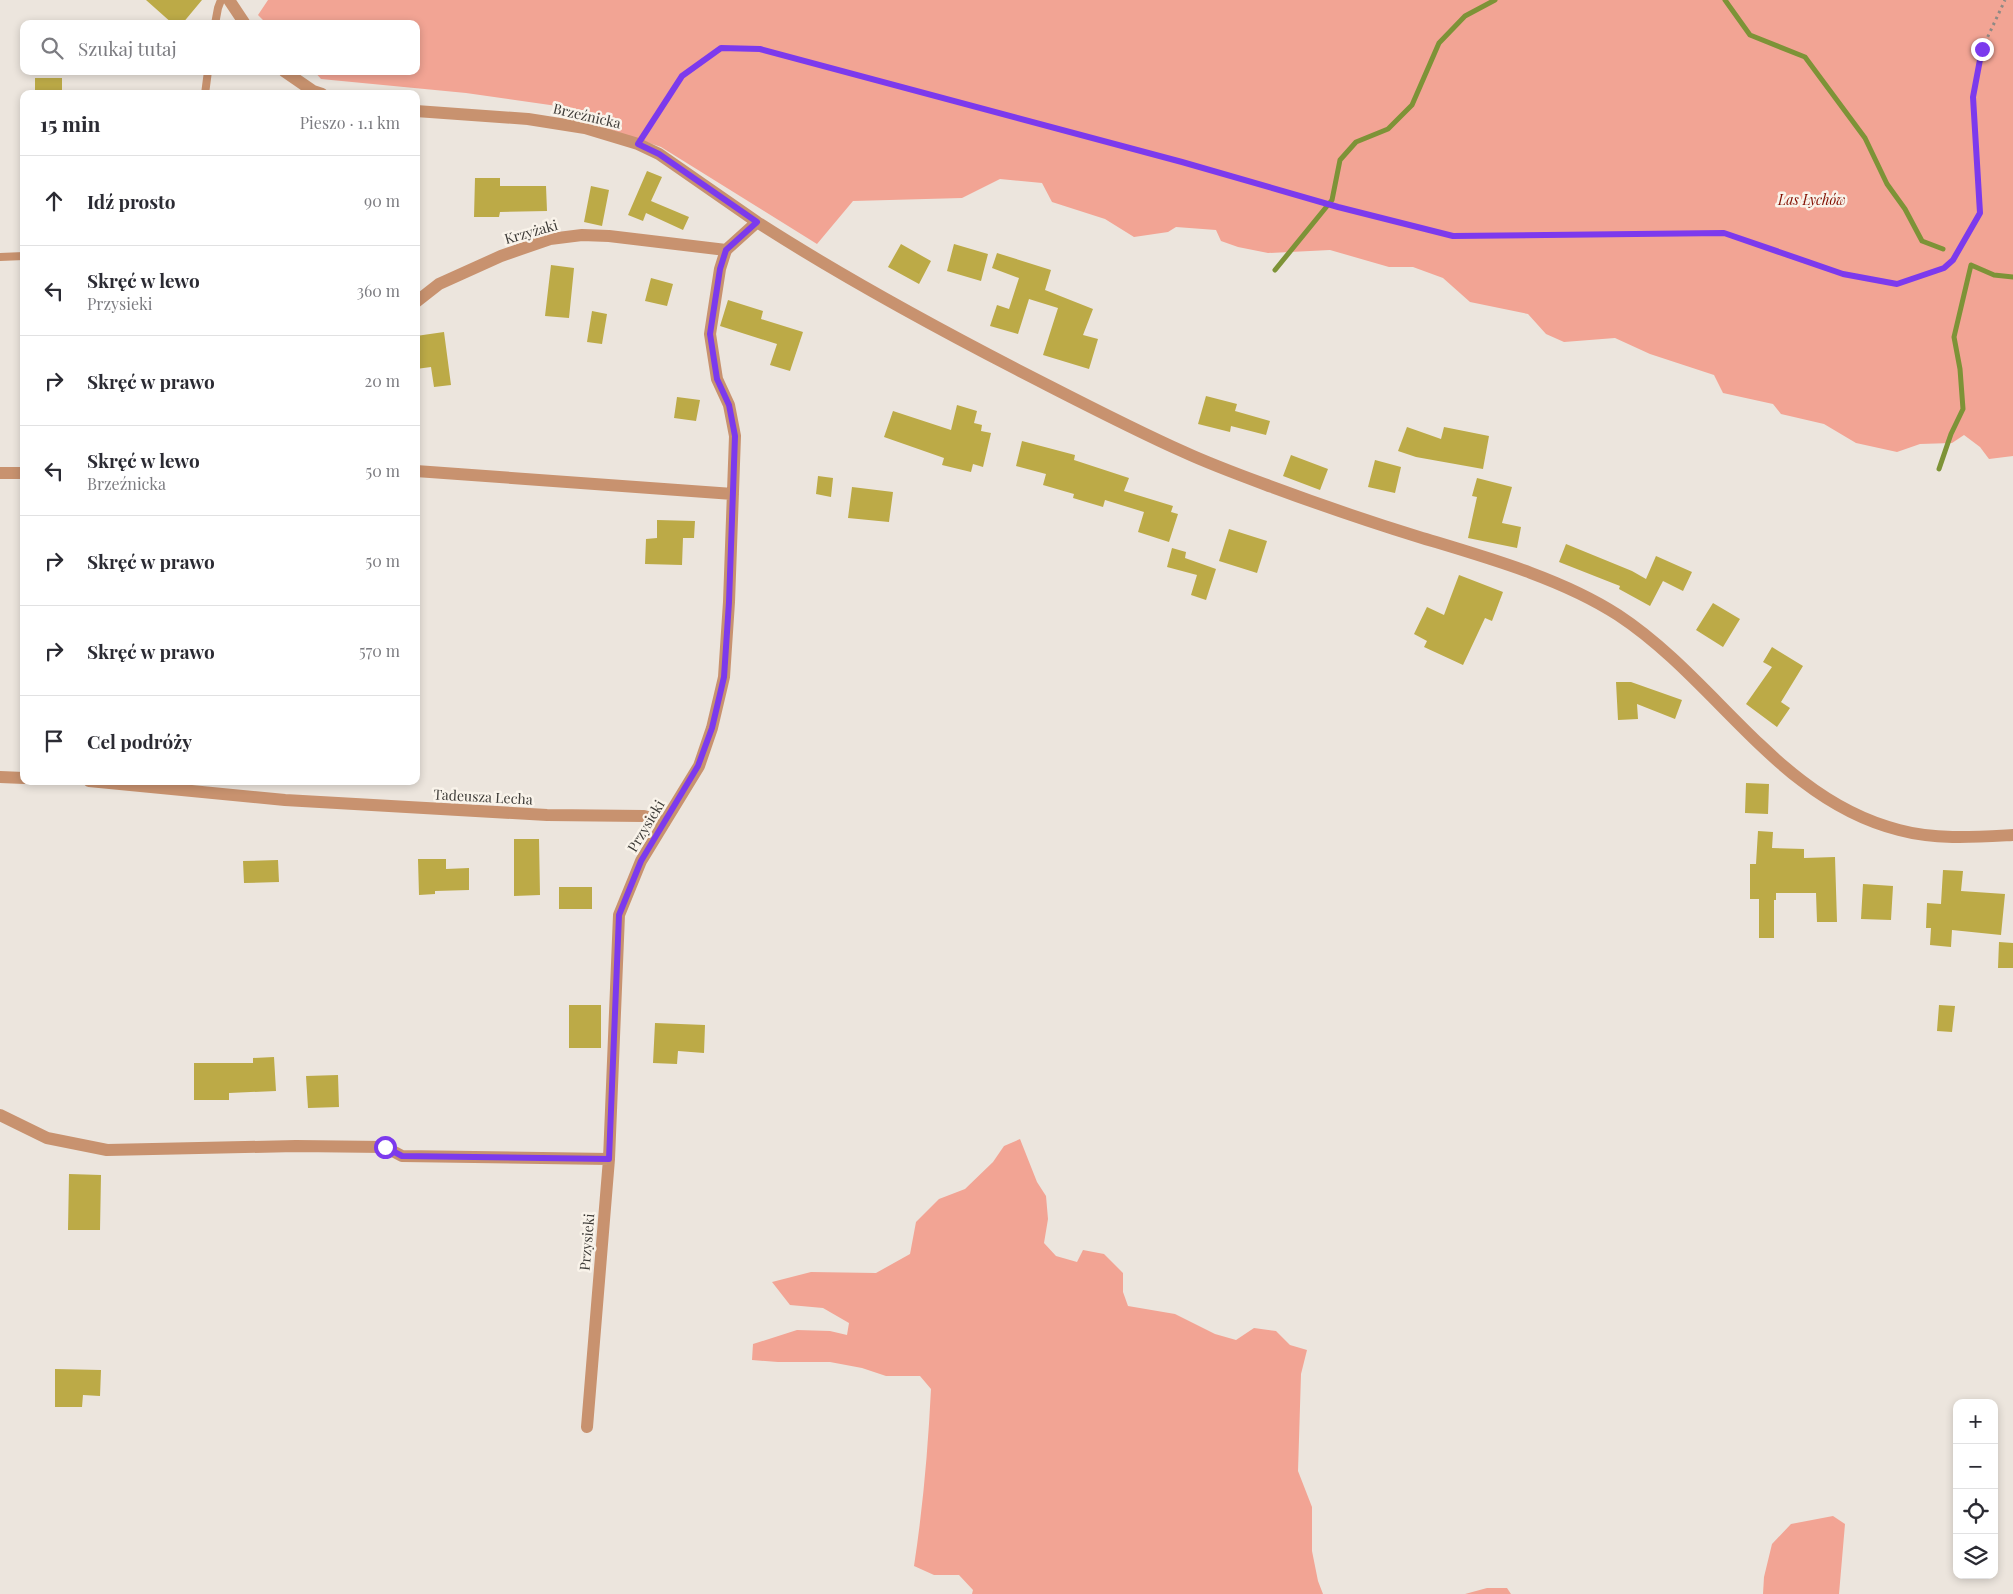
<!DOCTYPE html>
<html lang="pl">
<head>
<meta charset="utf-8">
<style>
	body { margin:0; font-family:"Playfair Display",serif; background:#f2f2f3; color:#2b2b33 }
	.controls { position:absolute; right:15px; bottom:15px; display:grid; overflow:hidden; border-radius:10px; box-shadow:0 2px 8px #0003 }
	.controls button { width:45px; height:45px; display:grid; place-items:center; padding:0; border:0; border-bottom:1px solid #e1e1e2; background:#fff; color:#2b2b33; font:25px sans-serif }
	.stop { position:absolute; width:15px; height:15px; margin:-11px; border:4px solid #7c3aed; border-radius:50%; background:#fff }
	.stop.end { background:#7c3aed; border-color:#fff; box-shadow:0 1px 5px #0008 }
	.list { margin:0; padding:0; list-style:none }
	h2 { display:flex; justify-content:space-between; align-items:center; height:65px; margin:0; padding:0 20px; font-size:21px }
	h2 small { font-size:16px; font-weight:400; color:#7c7c81 }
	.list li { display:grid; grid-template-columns:32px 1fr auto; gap:15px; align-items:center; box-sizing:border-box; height:90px; padding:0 20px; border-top:1px solid #e1e1e2 }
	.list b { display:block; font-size:19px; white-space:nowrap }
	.list p { margin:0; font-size:16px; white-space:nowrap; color:#7c7c81 }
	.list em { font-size:16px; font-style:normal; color:#7c7c81 }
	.icon { flex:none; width:28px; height:28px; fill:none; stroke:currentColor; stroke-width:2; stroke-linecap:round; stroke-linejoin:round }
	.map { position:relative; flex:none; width:2013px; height:1594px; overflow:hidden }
	.search { position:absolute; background:#fff; box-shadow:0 2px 8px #0003; left:20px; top:20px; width:400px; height:55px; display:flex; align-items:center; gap:12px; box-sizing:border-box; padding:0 18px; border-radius:10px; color:#7c7c81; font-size:19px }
	.panel { position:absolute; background:#fff; box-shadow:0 2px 8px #0003; left:20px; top:90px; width:400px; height:695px; border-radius:10px }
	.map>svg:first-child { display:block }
	.green { fill:#f2a494 }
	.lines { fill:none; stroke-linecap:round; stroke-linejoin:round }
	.stream { stroke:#7d9337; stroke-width:5 }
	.building { fill:#bcaa47 }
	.path { stroke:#8e8984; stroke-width:3; stroke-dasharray:2.5 4; stroke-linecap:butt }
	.service { stroke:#c8926f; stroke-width:8 }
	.minor { stroke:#c8926f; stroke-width:12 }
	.tertiary { stroke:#c8926f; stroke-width:12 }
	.route { stroke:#7c3aed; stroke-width:6 }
	.labels { text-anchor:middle; stroke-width:5; stroke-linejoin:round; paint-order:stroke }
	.street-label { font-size:14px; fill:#3c3a36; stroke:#f9f3ea }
	.park-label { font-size:14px; font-style:italic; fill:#830f00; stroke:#f9f3ea }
</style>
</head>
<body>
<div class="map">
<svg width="2013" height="1594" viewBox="0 0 2013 1594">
	<rect width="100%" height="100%" fill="#ece5dd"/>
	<path class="green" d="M268,0H2013V456L1989,459L1980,447L1964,435L1952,443L1920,444L1897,452L1856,443L1824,424L1781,414L1773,404L1723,393L1714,375L1650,354L1615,338L1564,342L1546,334L1528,314L1470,302L1443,278L1413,267H1389L1330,250L1268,253L1238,247L1221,241L1216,230L1176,227L1168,232L1134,237L1105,219L1052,202L1042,183L1000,179L962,198L853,201L817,244L661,147L594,124L564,107L466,93L321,79L314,71H416V24H267L258,15Z
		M1020,1139L1037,1182L1046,1196L1048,1219L1044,1243L1056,1256L1077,1262L1083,1250L1104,1254L1123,1273V1292L1128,1306L1175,1314L1215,1334L1236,1340L1254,1328L1276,1331L1290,1345L1307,1350L1301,1374L1298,1471L1312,1507V1551L1318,1581L1323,1594H972L973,1590L959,1575H934L914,1566C923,1507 928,1449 931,1389L920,1376H886L862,1368L830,1362H778L752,1360L753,1344L797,1330L830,1331L847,1335L849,1323L823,1308L790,1305L772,1282L811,1272L876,1273L910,1254L916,1222L939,1199L965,1189L993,1162L1004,1146Z
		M1833,1516L1845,1524L1839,1594H1763L1764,1577L1772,1544L1791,1524Z
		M1487,1588H1507L1511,1594H1465Z"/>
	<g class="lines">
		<path class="stream" d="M1725,0L1750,35L1805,57L1865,138L1887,184L1905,209L1922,241L1943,249
			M1275,270L1332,200L1340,160L1356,142L1388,129L1412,105L1439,43L1465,16L1495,0
			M1939,469L1951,434L1963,409L1960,369L1954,337L1971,265L1994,275L2013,277"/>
	</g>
	<path class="building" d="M146,0H202L182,24H173Z
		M35,78H62V94H35Z
		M647,171L662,177L651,201L689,217L683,230L646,213L643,221L628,215Z
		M475,178H500V186H546L547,211L500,212L499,217H474Z
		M591,186L609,190L602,226L584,222Z
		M901,244L931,261L919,284L888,267Z
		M954,244L988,254L981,281L947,271Z
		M997,253L1051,270L1045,290L1093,309L1083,335L1098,339L1089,369L1043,355L1058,308L1029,299L1018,334L990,326L997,305L1009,309L1019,278L992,268Z
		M551,265L574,268L569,318L545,316Z
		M651,278L673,284L667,306L645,301Z
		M728,300L763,311L761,319L803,332L790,371L770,365L777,344L720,326Z
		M592,311L607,314L602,344L587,342Z
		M444,332L451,385L434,387L431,367L416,369V336Z
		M1206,396L1237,404L1235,411L1270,421L1266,435L1231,426L1230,432L1198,424Z
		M677,397L700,400L696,421L674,418Z
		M957,405L977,411L974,423L982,425L981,431L991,433L983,467L973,464L971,472L942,465L944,458L884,437L893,411L951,430Z
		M1407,427L1441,439L1444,427L1489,436L1483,469L1416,457L1398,451Z
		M1022,441L1075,455L1074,460L1129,478L1124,491L1173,506L1171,512L1178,514L1169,542L1138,532L1144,512L1105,500L1103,507L1073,498L1074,494L1043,485L1046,474L1016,466Z
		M1291,455L1328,469L1320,490L1283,476Z
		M1375,460L1401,467L1395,493L1368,487Z
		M818,476L833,478L831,497L816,494Z
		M1477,478L1512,487L1502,523L1521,527L1517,548L1468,538L1477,497L1472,496Z
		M852,487L893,492L889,522L848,518Z
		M657,520L695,521L694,538H683L682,565L645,564L646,539L657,538Z
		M1229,529L1267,541L1257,573L1219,561Z
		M1566,544L1632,571L1646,579L1656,556L1692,572L1683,591L1663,581L1650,606L1619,589L1620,586L1559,562Z
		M1172,548L1186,552L1185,558L1216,569L1206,600L1191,595L1197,575L1167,567Z
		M1459,575L1503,592L1492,621L1485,618L1463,665L1424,647L1427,641L1414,634L1427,607L1444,615Z
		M1713,603L1740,619L1723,647L1696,630Z
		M1772,647L1803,666L1781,702L1790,708L1777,727L1746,704L1772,667L1763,662Z
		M1616,682H1631L1682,700L1675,719L1637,704L1638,719L1618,720Z
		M1746,783L1769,784L1768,814L1745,813Z
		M1758,831L1773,832L1772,848L1804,849V858L1835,857L1837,922H1817L1816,893H1776V900H1774V938H1759V899H1750V864H1756Z
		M514,839H539L540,895L514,896Z
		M418,859H446V869L469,868V890L435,891V894L419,895Z
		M278,860L279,882L244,883L243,861Z
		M1943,870L1963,871L1961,891L2005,894L2001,935L1952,930L1951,947L1930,945L1931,928H1926L1927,903L1941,904Z
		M1863,884L1893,886L1891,920L1861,919Z
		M559,887H592V909H559Z
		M1999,942L2013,943V968H1998Z
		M569,1005H601V1048H569Z
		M1939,1005L1955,1006L1952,1032L1937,1031Z
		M655,1023L705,1025L704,1053L678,1051L677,1064L653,1063Z
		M274,1057L276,1091L229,1093V1100H194V1063H253V1058Z
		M338,1075L339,1107L308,1108L306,1076Z
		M69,1174L101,1175L100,1230H68Z
		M55,1369L101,1370L100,1396L83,1395L82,1407H55Z"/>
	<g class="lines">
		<path class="path" d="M645,133L682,76L721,48L760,49L1182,162L1338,207L1453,236L1724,233L1843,274L1897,284L1944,268L1953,260L1979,213L1973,97L1982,49L2005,0"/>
		<path class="service" d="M215,24L218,8L221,0
			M205,94L208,71
			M0,257L24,256"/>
		<path class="minor" d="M416,471L733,494
			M0,777L24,778
			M89,781L285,800L547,815L644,816L665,822
			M0,1115L47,1138L107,1150L296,1146L385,1147L402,1156L609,1159
			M587,1427L609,1159L619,915L641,861L699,766L712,728L724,677L729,602L735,436L729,405L717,379L710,334L720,269L726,250"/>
		<path class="tertiary" d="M229,0L245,24
			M284,71L313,91L322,94
			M416,111L528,119L585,128L638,144L659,154L757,222
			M416,302L439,284L501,256L550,239L582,235L609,236L726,250L757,222C841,276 929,324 1018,370C1073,398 1128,427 1184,452C1210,464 1237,474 1264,484C1315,503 1367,521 1419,537C1485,557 1561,578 1618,615C1717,680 1779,800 1899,830C1936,840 1976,837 2013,835
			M0,473H24"/>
	</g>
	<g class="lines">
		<path class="route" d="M385,1147L402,1156L609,1159L619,915L641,861L698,766L712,728L724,677L729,602L735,436L729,405L717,379L710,334L720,269L726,250L757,222L659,154L638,144L682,76L721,48L760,49L1182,162L1338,207L1453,236L1724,233L1843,274L1897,284L1944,268L1953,260L1980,213L1973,97L1982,49"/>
	</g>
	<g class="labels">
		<g class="street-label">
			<text transform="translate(587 116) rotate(13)" y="5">Brzeźnicka</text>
			<text transform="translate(531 232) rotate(-16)" y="5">Krzyżaki</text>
			<text transform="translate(483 797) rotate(3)" y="5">Tadeusza Lecha</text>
			<text transform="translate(646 826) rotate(-59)" y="5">Przysieki</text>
			<text transform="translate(587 1242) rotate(-85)" y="5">Przysieki</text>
		</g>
		<g class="park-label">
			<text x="1812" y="205">Las Łychów</text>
		</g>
	</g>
</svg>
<div class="controls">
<button>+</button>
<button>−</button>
<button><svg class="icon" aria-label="locate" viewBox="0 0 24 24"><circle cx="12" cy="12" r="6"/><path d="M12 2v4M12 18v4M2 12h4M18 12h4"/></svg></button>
<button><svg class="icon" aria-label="layers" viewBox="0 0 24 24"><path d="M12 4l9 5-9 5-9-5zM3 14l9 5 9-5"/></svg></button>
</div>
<div class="stop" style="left:385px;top:1147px"></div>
<div class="stop end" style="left:1982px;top:49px"></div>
<div class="search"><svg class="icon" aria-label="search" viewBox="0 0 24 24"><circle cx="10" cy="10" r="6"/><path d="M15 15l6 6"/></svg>Szukaj tutaj</div>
<section class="panel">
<h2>15 min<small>Pieszo · 1.1 km</small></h2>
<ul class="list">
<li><svg class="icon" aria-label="ahead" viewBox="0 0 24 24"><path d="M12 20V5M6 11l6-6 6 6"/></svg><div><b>Idź prosto</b></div><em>90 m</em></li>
<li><svg class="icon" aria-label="left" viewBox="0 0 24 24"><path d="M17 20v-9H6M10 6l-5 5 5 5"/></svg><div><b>Skręć w lewo</b><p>Przysieki</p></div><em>360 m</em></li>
<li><svg class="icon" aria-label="right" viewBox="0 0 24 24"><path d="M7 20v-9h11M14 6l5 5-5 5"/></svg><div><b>Skręć w prawo</b></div><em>20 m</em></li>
<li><svg class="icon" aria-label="left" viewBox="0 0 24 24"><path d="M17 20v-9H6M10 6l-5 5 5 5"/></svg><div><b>Skręć w lewo</b><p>Brzeźnicka</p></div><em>50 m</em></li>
<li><svg class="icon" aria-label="right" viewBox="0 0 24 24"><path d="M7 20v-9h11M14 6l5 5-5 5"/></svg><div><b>Skręć w prawo</b></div><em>50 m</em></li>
<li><svg class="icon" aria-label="right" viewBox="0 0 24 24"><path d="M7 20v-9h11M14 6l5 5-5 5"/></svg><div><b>Skręć w prawo</b></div><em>570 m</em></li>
<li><svg class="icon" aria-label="arrive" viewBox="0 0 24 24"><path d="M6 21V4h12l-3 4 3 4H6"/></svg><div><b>Cel podróży</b></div></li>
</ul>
</section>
</div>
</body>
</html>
